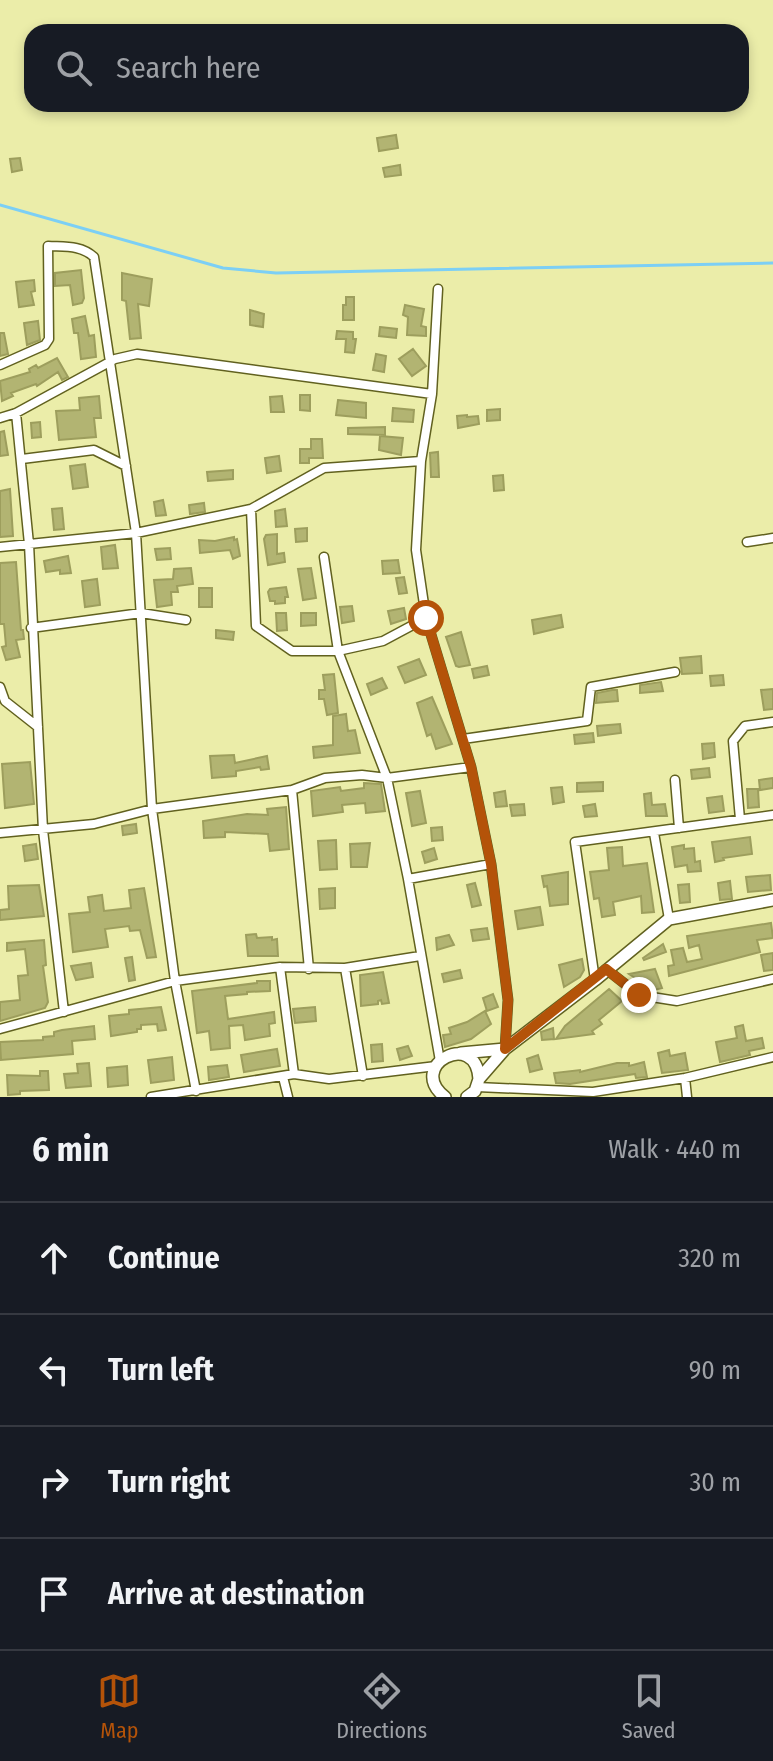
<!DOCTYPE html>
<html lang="en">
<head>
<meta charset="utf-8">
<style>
	body { margin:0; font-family:"Fira Sans Condensed",sans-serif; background:#20242c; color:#f1f3f6 }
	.stop { position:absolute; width:24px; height:24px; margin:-18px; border:6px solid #b45309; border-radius:50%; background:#fff }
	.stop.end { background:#b45309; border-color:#fff; box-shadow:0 2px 8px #0008 }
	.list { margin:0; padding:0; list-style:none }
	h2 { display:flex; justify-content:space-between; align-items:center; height:104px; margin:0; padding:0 32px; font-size:34px }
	h2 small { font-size:26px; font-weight:400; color:#9ea1a6 }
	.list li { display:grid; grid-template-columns:52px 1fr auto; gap:24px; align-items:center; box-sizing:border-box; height:112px; padding:0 32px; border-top:2px solid #363941 }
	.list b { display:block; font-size:30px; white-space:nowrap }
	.list em { font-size:26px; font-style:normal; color:#9ea1a6 }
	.icon { flex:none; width:44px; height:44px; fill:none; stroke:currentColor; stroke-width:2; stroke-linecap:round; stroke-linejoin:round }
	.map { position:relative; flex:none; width:773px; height:1097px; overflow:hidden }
	.search { position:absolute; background:#171b24; box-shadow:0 4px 12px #0003; left:24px; right:24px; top:24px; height:88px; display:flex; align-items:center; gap:20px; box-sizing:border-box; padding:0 28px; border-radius:24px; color:#9ea1a6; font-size:30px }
	.sheet { height:552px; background:#171b24 }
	nav { display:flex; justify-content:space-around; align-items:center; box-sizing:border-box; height:112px; border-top:2px solid #363941; background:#171b24; font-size:22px; color:#9ea1a6 }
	nav a { display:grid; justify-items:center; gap:4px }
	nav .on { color:#b45309 }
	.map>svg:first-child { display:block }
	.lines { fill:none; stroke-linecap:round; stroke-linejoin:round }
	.stream { stroke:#7ccff5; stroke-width:3 }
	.building { fill:#b2b472; stroke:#9d9e5d; stroke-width:2 }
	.street-casing { stroke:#61611f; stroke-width:11 }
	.secondary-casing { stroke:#61611f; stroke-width:14 }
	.street { stroke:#fff; stroke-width:8 }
	.secondary { stroke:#fff; stroke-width:11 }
	.route { stroke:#b45309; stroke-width:10 }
</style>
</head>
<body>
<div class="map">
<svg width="773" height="1097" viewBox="0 0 773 1097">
	<rect width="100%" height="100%" fill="#ebeda9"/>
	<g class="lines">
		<path class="stream" d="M0,205L223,268L276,273L773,263"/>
	</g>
	<path class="building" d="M396,135L398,148L379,151L377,138Z
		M20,158L22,170L12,172L10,159Z
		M400,165L401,175L385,177L383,168Z
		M81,270L84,298L82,303L73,305L70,285L55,286V273Z
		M122,273L152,279L149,306L138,304L141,338L130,339L126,301L122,300Z
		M34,280L35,291L31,292L34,305L19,307L16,282Z
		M346,297H354V320H343V305H346Z
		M405,305L424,309L421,326L426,327V336L407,335L408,317L403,315Z
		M250,310L264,314L263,327L250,325Z
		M85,316L89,336L94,335L96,357L81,359L78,333H74L72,319Z
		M38,321L40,340L27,345L24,323Z
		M380,327L397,329L396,338L379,336Z
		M337,331L353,332V339H356L354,353L345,352L346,339H336Z
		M0,333H4L8,354L0,356Z
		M413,349L426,366L412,376L399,359Z
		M376,354L386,356L384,372L373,370Z
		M57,358L68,377L62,380L58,372L37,386L36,384L11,393L13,396L2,401L0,381L30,372L29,369L36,365L38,368Z
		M300,395H310V411L300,410Z
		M99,396L101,418H94L96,437L59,440L56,411L80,410L79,398Z
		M282,396L284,412H271L270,397Z
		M338,400L366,403V418L336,415Z
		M393,408L414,410L413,422L392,421Z
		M500,409V420L487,421V410Z
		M467,415V417L478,416L479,424L458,428L457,416Z
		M40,422L41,437L32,438L31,423Z
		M385,427V435L348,434V428Z
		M4,431L8,455L0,456V432Z
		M380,436L403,438L401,455L379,450Z
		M311,439H322L323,458H309V463H300V449H311Z
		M438,452L439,477H431L430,453Z
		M279,456L281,471L267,473L265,458Z
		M85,464L88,487L73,489L70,466Z
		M233,470V479L208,481L207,472Z
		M503,475L504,490L494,491L493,476Z
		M10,489L13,536L0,537V491Z
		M163,500L166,515L156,516L154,502Z
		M204,503L205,512L190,514L189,505Z
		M62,508L64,529L54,530L52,509Z
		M285,509L287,526L276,527L275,511Z
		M307,528V541L296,542L295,529Z
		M277,534V554L284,553L285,562L268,565L264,539L266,535Z
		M234,537V540L237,539L240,556L233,559L230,550L200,553L199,540L215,541Z
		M115,545L118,568L103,569L101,547Z
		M170,548L171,559L157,560L155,549Z
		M68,556L71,573L60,574V570L46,572L44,561Z
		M398,560L400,573L383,574L382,561Z
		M16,562L21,630H23L24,639L16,640L20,657L6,660L2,647L6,646L4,624H0V563Z
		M191,568L193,584L177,586L178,592H171L172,605L157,607L154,580L173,579L174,569Z
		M311,568L316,598L303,600L298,569Z
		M404,577L407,593L399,594L396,578Z
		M97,579L100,605L85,607L82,581Z
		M286,587L288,597H285V603L275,604V601H270L268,592L270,589Z
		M199,588H212V607H199Z
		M352,606L354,621L342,623L340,607Z
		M404,608L406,619L391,624L388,611Z
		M276,613H286L287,630L277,631Z
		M301,613H316V625L301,626Z
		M561,615L563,627L534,634L532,620Z
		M216,630L234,632L233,640L216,638Z
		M461,632L470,665L459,667L456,666L446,637Z
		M701,656L702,673L682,674L680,658Z
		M419,659L426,675L405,683L398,667Z
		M487,666L489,675L474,678L472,669Z
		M334,674L338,713L327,715L324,699H319V690H325L323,675Z
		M723,675L724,685L711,686L710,676Z
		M382,678L387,688L371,695L367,684Z
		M661,682L663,691L640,693V685Z
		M773,689V709L764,710L761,690Z
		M612,690H617L618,701L596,703L597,693Z
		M432,697L452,744L436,749L431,734L427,736L417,703Z
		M346,714L348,731L355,730L360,753L314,758L313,747L333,745V716Z
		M620,724L621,733L598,736L597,726Z
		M593,733L594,742L575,744L574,735Z
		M714,743L715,757L703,759L702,744Z
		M234,755L235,763L267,756L269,769L261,770L260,767L236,771V776L212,778L210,756Z
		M30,762L34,804L5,808L2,764Z
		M709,768L710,777L692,779L691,770Z
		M773,778V788L760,790L759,780Z
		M603,782V791L577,792V783Z
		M364,783L381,784L385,811L366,813L365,803L342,805L343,812L313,816L311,791L340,787L341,791L364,788Z
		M562,787L564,802L553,804L551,788Z
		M747,789H758L759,807L748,808Z
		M420,791L426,823L412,826L406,793Z
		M505,791L507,806L496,807L494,793Z
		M651,793L652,805L665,804L667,816H646L644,794Z
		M722,796L724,811L709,813L707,798Z
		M524,804L525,815L512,816L510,805Z
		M595,804L597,816L585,817L583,806Z
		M286,807L289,849L270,851L268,834L225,832V837L204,838L203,821L247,814L268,815L267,809Z
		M136,824L137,833L123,835L122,826Z
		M442,827L443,840L432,841L431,828Z
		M750,837L752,854L723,858L724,860L715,862L712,842Z
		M336,840L337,869L320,870L318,841Z
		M370,843L367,867H351L350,844Z
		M36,844L38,859L25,861L23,846Z
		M684,845V849L694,848L695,862L700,861L701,871L688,872L687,865L675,867L672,847Z
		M622,847L623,866L647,863L654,912L642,913L641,896L613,902L615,915L602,917L599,898L594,899L590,872L609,870L607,848Z
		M434,848L437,859L425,863L422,852Z
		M568,872V904L550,906L547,886L544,887L542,876Z
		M770,875L771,890L748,892L746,877Z
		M730,881L732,899L720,900L718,883Z
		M475,883L481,905L472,907L467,885Z
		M689,884L690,902L680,903L678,885Z
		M39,885L44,916L0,920V910L9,909L8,886Z
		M144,888L156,957L147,958L140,930L130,931L129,926L105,929L108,947L73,952L69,914L90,912L88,897L102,895L104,911L131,908L129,890Z
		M335,888V908L320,909L319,889Z
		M540,907L543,925L518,929L515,911Z
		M771,923L773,938L757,940L760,952L669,976L668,966L674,965L671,950L683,948L687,962L702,959L699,945L689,948L687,936Z
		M487,928L489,939L473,941L471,930Z
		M256,934L257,938L272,937V940L277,939L278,956H248L246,935Z
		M449,935L454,945L437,950L436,938Z
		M44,940L46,965L43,966L48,1002L45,1008L0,1021V1002L20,1000L18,976L28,975L25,949L7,951V943Z
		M663,944L666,952L644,960L643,958Z
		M773,953V970L764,971L761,955Z
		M132,957L135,980L129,981L125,958Z
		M582,959L584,970L580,977L564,987L559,965Z
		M91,963L93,977L76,980L71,966Z
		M655,969L662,988L654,990L629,974Z
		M460,970L462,978L444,982L442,974Z
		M383,972L389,1003L382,1004L381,1000L378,1001V1004L361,1006L360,975Z
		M257,981H270V991L247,992V994L225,996L228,1019L274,1012L275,1023L269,1024L270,1036L245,1040L243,1025L229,1026L230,1048L211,1050L209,1031L197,1033L192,991L257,983Z
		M609,989L622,1001L599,1020L602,1024L592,1031L594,1034L556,1039L565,1026Z
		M493,994L498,1007L487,1011L483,998Z
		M161,1007L166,1030L158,1031L157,1024L141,1025V1029H137V1032L111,1036L109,1016L129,1014V1010Z
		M315,1007L316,1021L295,1023L293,1009Z
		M485,1011L491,1024L471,1039L445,1047L443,1035L451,1034L449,1028L467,1022Z
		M743,1025L746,1041L762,1038L764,1048L749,1051L750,1055L720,1062L716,1042L737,1038L735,1027Z
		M94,1026L95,1039L72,1041L73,1054L1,1060L0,1042L43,1040V1037L54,1036V1032L62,1030Z
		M553,1028L554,1039L542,1040L541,1032Z
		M382,1044L383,1061L372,1062L371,1045Z
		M408,1046L412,1056L400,1060L397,1049Z
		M277,1049L280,1066L244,1072L241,1055Z
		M669,1050L670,1056L685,1053L688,1070L662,1073L658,1053Z
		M538,1055L542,1069L530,1072L527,1059Z
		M172,1057L174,1080L151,1083L148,1060Z
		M644,1062L647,1077L636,1078L635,1074L570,1084L556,1083L554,1073L580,1070V1072L617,1063H629V1066Z
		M89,1063L91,1086L66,1088L64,1074L78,1073L77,1064Z
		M227,1065L229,1077L209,1080L208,1067Z
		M127,1066L128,1085L108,1087L107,1068Z
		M40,1071H48L49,1090L20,1091V1094L8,1095L7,1075L40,1076Z"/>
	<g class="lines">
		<g class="street-casing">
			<path id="street" d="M438,289L432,394L421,461L416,550L426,618L471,767L491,864L508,1000L505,1049
				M0,365L45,345L49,339L48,246C65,247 81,245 94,257L136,533L152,809L175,981L196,1091
				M16,413L29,544L43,830L64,1012
				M0,418L16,413L115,359L137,354L432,394
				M22,459L94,450L126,466
				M251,509L256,626L292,651H338L383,641L426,618
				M747,542L773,538
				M0,547L136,533L251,509L324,468L421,461
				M324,557L338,651L387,778L408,879L440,1061
				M31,628L141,613L186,620
				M0,687L5,701L38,727
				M463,739L587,721L591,687L675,672
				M675,780L679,828
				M292,790L309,969
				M740,819L733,741L745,726L773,722
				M0,833L94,824L152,809L292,790L325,778L362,775L387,778L471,767
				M654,833L669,919
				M408,879L491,864
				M280,967L294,1074
				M345,968L363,1076
				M606,969L639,995L677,1001L773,979
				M595,980L575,842L773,815
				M0,1029L175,981L280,967L345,968L420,956
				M283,1077L288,1097
				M685,1078L687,1097
				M477,1087L593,1092L685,1078L773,1057
				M151,1097L294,1074L329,1079L436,1066"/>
		</g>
		<g class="secondary-casing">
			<path id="secondary" d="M461,1053L505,1049
				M445,1097C405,1066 476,1028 479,1079
				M467,1097L475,1091L479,1079L505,1049L595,980L669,919L773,900"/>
		</g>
		<use href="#street" class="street"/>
		<use href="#secondary" class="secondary"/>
	</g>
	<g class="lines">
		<path class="route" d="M426,618L471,767L491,864L508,1000L505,1049L606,969L639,995"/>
	</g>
</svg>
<div class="stop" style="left:426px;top:618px"></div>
<div class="stop end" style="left:639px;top:995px"></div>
<div class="search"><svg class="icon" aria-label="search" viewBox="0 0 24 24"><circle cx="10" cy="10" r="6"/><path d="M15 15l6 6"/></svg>Search here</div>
</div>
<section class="sheet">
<h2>6 min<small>Walk · 440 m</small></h2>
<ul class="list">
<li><svg class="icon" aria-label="ahead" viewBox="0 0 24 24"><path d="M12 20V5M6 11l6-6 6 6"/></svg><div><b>Continue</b></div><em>320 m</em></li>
<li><svg class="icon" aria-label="left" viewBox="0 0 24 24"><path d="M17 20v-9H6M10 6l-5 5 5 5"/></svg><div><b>Turn left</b></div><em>90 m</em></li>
<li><svg class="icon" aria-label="right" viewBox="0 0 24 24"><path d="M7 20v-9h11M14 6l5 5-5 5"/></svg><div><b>Turn right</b></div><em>30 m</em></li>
<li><svg class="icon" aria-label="arrive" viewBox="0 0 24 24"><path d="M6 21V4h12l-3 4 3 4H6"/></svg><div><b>Arrive at destination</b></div></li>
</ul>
</section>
<nav>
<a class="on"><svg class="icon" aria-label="map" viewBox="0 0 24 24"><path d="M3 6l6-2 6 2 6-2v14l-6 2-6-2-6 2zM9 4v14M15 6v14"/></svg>Map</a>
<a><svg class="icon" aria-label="directions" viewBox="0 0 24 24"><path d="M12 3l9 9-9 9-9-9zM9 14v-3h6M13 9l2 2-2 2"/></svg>Directions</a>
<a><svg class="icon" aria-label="saved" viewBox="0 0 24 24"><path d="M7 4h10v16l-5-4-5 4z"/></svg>Saved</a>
</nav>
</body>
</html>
